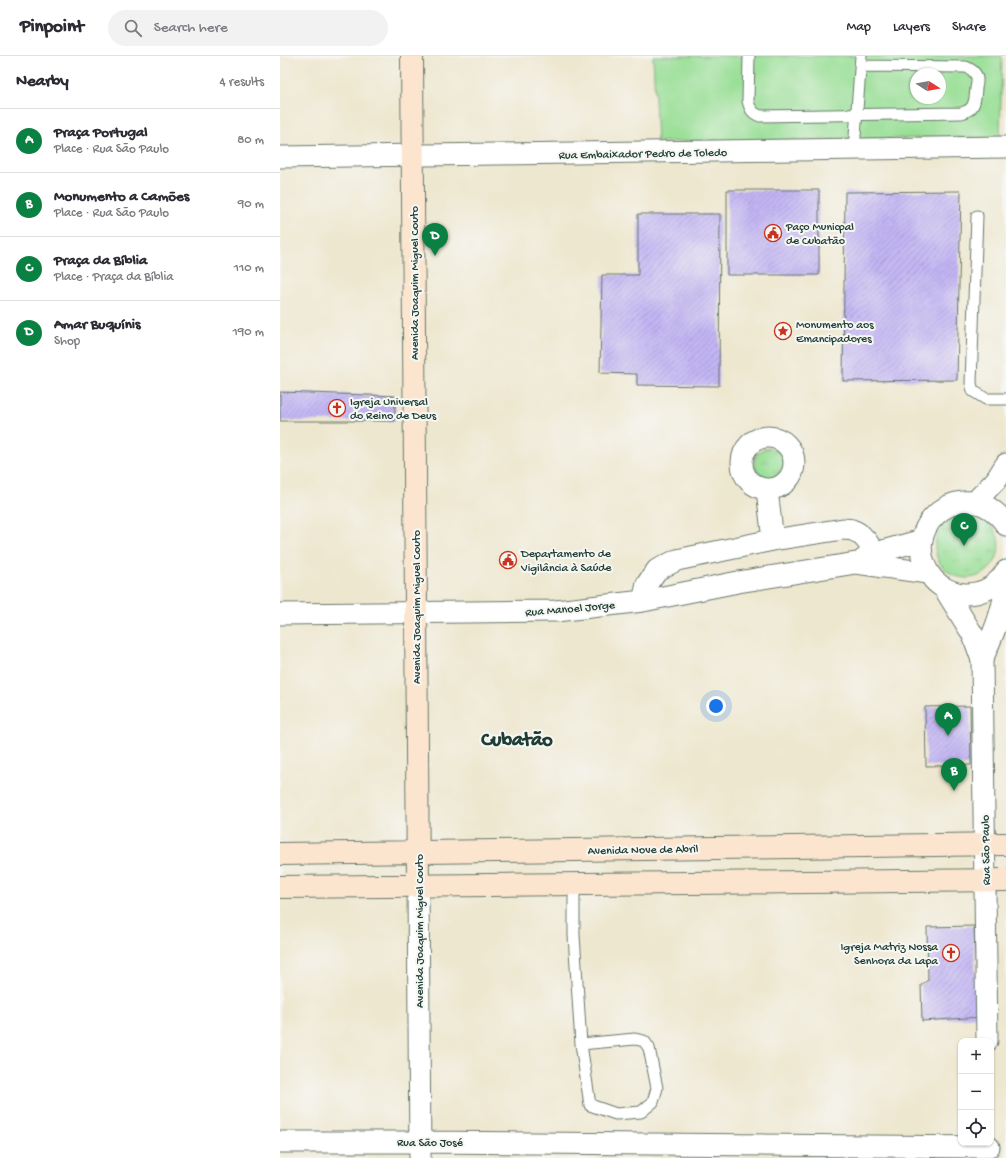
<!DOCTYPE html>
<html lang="en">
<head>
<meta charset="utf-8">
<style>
	body { margin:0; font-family:"Gochi Hand",sans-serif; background:#f2f2f3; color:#2b2b33 }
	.controls { position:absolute; right:12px; bottom:12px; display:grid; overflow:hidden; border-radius:8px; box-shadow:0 1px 3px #0004 }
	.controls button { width:36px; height:36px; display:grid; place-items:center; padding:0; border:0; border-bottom:1px solid #e1e1e2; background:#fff; color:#2b2b33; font:20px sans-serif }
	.compass { position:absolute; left:630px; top:12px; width:36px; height:36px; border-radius:50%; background:#fff; box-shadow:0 1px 3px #0004; rotate:101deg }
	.you { position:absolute; left:436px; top:650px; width:14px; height:14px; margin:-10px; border:3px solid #fff; border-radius:50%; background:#1a73e8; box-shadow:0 0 0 6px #1a73e833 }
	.badge { display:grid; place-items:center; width:26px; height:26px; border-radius:50%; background:#0b8043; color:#fff; font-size:13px; font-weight:700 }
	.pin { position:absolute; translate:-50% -33px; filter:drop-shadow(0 1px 2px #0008) }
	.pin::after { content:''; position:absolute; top:21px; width:14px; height:12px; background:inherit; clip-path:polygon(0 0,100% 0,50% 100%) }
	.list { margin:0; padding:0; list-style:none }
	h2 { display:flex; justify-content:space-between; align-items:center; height:52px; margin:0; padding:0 16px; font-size:17px }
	h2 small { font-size:13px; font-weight:400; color:#7c7c81 }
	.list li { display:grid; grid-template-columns:26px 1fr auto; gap:12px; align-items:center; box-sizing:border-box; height:64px; padding:0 16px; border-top:1px solid #e1e1e2 }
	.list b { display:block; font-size:15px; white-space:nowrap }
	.list p { margin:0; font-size:13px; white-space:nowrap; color:#7c7c81 }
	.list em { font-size:13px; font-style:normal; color:#7c7c81 }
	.icon { flex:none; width:22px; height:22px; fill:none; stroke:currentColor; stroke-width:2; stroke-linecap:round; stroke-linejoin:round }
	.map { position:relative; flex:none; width:726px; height:1102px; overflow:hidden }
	header { display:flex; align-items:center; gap:24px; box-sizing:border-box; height:56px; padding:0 20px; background:#fff; border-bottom:1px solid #e1e1e2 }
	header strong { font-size:19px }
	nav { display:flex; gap:22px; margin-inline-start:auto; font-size:14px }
	.search { width:280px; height:36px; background:#f2f2f3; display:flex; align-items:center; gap:10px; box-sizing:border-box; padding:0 14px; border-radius:22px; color:#7c7c81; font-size:15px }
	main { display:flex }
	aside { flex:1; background:#fff }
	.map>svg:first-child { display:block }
	.grass { fill:url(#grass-tufts); stroke:#5c8e66 }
	.pitch { fill:#9adf97; stroke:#5c8e66; fill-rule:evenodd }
	.building { fill:url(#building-hatch) }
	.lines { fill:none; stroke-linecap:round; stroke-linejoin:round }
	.lane-casing { stroke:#67786a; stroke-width:13 }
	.street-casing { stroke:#67786a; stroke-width:23 }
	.secondary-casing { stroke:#67786a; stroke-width:24 }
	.lane { stroke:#fff; stroke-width:11 }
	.street { stroke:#fff; stroke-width:21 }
	.secondary { stroke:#fce5cf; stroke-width:22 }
	.labels { text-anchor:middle; stroke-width:4; stroke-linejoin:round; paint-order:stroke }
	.street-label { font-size:12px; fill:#1f3d34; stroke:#f6f6f2 }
	.poi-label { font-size:12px; fill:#1f3d34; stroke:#f6f6f2; text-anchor:start }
	.town-label { font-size:20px; font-weight:bold; fill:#1f3d34; stroke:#f6f6f2 }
</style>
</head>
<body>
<header>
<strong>Pinpoint</strong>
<div class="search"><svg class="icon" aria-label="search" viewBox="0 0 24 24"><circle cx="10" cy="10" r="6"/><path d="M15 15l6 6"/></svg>Search here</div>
<nav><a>Map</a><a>Layers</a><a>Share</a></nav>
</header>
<main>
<aside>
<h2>Nearby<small>4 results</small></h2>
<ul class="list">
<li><span class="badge">A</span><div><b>Praça Portugal</b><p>Place · Rua São Paulo</p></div><em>80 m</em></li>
<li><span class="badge">B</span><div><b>Monumento a Camões</b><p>Place · Rua São Paulo</p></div><em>90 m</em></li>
<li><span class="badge">C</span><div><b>Praça da Bíblia</b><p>Place · Praça da Bíblia</p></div><em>110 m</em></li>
<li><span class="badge">D</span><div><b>Amar Buquínis</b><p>Shop</p></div><em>190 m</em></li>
</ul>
</aside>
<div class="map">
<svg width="726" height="1102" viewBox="0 0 726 1102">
	<defs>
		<pattern id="grass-tufts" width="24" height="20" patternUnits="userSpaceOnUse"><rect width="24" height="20" fill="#9adf97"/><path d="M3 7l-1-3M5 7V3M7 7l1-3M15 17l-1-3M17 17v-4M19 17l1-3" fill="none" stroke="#84c083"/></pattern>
		<pattern id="building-hatch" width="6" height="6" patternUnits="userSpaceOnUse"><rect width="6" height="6" fill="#c2b5f4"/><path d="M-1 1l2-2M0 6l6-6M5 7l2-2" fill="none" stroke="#9d94c6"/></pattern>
	</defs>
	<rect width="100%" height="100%" fill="#f6f6f2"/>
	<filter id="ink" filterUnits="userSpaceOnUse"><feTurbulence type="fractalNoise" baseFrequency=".025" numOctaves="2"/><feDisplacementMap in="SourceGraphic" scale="8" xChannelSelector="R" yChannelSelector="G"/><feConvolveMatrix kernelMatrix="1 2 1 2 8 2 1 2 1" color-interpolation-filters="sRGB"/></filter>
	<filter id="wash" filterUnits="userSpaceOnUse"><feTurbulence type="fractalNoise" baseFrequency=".012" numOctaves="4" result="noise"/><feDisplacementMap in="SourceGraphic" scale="16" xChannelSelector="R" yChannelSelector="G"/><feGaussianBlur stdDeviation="0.9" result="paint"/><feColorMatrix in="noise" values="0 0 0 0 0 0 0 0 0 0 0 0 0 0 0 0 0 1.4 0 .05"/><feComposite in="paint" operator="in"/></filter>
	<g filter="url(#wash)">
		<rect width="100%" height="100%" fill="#eee7cf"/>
		<path class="grass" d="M474 407a15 15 0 1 1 30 0a15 15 0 1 1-30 0Z
			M655 490a32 32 0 1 1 64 0a32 32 0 1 1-64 0Z"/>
		<path class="pitch" d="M373,0H722L720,81L377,86ZM636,18H660V42H636Z"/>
		<g id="blocks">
			<path class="building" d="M447,134H539V219H447Z
				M681,135L677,324L563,325L565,136Z
				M358,158H440L439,330L357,329V318L320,317L322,219H358Z
				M0,336L115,340V365H0Z
				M690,650L691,709L646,710L645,651Z
				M694,870L696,928L702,961L642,965L641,929L648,924L647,871Z"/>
		</g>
	</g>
	<g filter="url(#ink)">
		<use href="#blocks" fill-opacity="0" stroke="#67786a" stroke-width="1"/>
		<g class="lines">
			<g class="lane-casing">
				<path id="lane" d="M469,0L468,45C470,53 472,57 480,60L681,57C695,54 695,45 696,32C697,28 698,23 696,19C694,15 691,13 686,11L580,10
					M574,94L581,0
					M697,160L691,327L693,335L706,343H726
					M294,828V879L301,988L310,1049L336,1058L361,1056L373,1046L377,1032L369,992L364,985L355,983L301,988"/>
			</g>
			<g class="street-casing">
				<path id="street" d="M0,101L726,91
					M462 407a26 26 0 1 1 52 0a26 26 0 1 1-52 0Z
					M487,434L493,484
					M694,447L716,424L726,408
					M726,469C724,465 721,462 718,459C678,420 615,475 653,523C661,532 674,538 686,538C703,538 717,530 726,515
					M584,503L595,497L642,484
					M664,532L693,579L702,604L707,985
					M363,545L367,528L377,514L397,504L493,484L563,473C566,473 569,473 572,474C586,478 596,499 601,511
					M0,558L276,555L363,545L458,526L576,507L648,517
					M702,604C709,587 717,571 721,554C724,545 725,536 726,526
					M138,830L140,1102
					M0,1086H140L709,1091"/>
			</g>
			<g class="secondary-casing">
				<path id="secondary" d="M132,0L138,830
					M0,798L726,788
					M0,831L726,824"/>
			</g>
			<use href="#lane" class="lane"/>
			<use href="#street" class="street"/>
			<use href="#secondary" class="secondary"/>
		</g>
	</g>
	<defs>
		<g id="civic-ring" transform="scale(0.9)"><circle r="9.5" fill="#f6f6f2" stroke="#c8321e" stroke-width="1.5"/><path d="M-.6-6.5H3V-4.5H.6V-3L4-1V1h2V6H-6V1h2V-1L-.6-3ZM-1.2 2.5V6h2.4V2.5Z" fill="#c8321e"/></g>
		<g id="sight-ring" transform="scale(0.9)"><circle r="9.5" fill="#f6f6f2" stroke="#c8321e" stroke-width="1.5"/><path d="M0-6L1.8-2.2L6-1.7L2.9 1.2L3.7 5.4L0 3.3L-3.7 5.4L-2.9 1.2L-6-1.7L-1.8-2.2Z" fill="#c8321e"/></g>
		<g id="church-ring" transform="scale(0.9)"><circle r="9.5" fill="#f6f6f2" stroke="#c8321e" stroke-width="1.5"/><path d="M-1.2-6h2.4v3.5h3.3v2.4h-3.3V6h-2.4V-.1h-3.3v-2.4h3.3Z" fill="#c8321e"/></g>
	</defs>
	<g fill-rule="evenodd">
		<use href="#civic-ring" x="493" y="177"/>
		<use href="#sight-ring" x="503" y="275"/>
		<use href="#church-ring" x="57" y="352"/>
		<use href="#civic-ring" x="228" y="504"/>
		<use href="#church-ring" x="671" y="897"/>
	</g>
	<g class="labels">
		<g class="street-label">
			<text transform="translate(363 97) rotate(-1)" y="4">Rua Embaixador Pedro de Toledo</text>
			<text transform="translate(134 227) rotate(-90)" y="4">Avenida Joaquim Miguel Couto</text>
			<text transform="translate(136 551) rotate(-90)" y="4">Avenida Joaquim Miguel Couto</text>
			<text transform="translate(290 552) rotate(-5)" y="4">Rua Manoel Jorge</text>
			<text transform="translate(363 793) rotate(-1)" y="4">Avenida Nove de Abril</text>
			<text transform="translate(705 794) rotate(-91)" y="4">Rua São Paulo</text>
			<text transform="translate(139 875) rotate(-90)" y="4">Avenida Joaquim Miguel Couto</text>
			<text x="150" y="1090">Rua São José</text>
		</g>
		<g class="poi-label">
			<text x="506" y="174">Paço Municpal<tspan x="506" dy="14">de Cubatão</tspan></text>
			<text x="516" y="272">Monumento aos<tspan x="516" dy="14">Emancipadores</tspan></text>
			<text x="70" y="349">Igreja Universal<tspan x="70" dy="14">do Reino de Deus</tspan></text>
			<text x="241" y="501">Departamento de<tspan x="241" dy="14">Vigilância à Saúde</tspan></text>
			<text x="658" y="894" text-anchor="end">Igreja Matriz Nossa<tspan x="658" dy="14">Senhora da Lapa</tspan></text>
		</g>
		<g class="town-label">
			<text x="237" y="689">Cubatão</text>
		</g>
	</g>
</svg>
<div class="controls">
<button>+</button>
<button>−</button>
<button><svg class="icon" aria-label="locate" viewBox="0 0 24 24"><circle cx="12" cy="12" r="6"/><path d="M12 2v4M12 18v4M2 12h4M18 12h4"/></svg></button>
</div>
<svg class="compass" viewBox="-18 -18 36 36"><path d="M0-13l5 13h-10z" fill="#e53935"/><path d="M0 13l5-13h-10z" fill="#7c7c81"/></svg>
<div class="you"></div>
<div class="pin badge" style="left:668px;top:680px">A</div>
<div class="pin badge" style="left:674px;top:735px">B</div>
<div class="pin badge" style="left:684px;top:490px">C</div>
<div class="pin badge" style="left:155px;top:200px">D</div>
</div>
</main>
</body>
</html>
